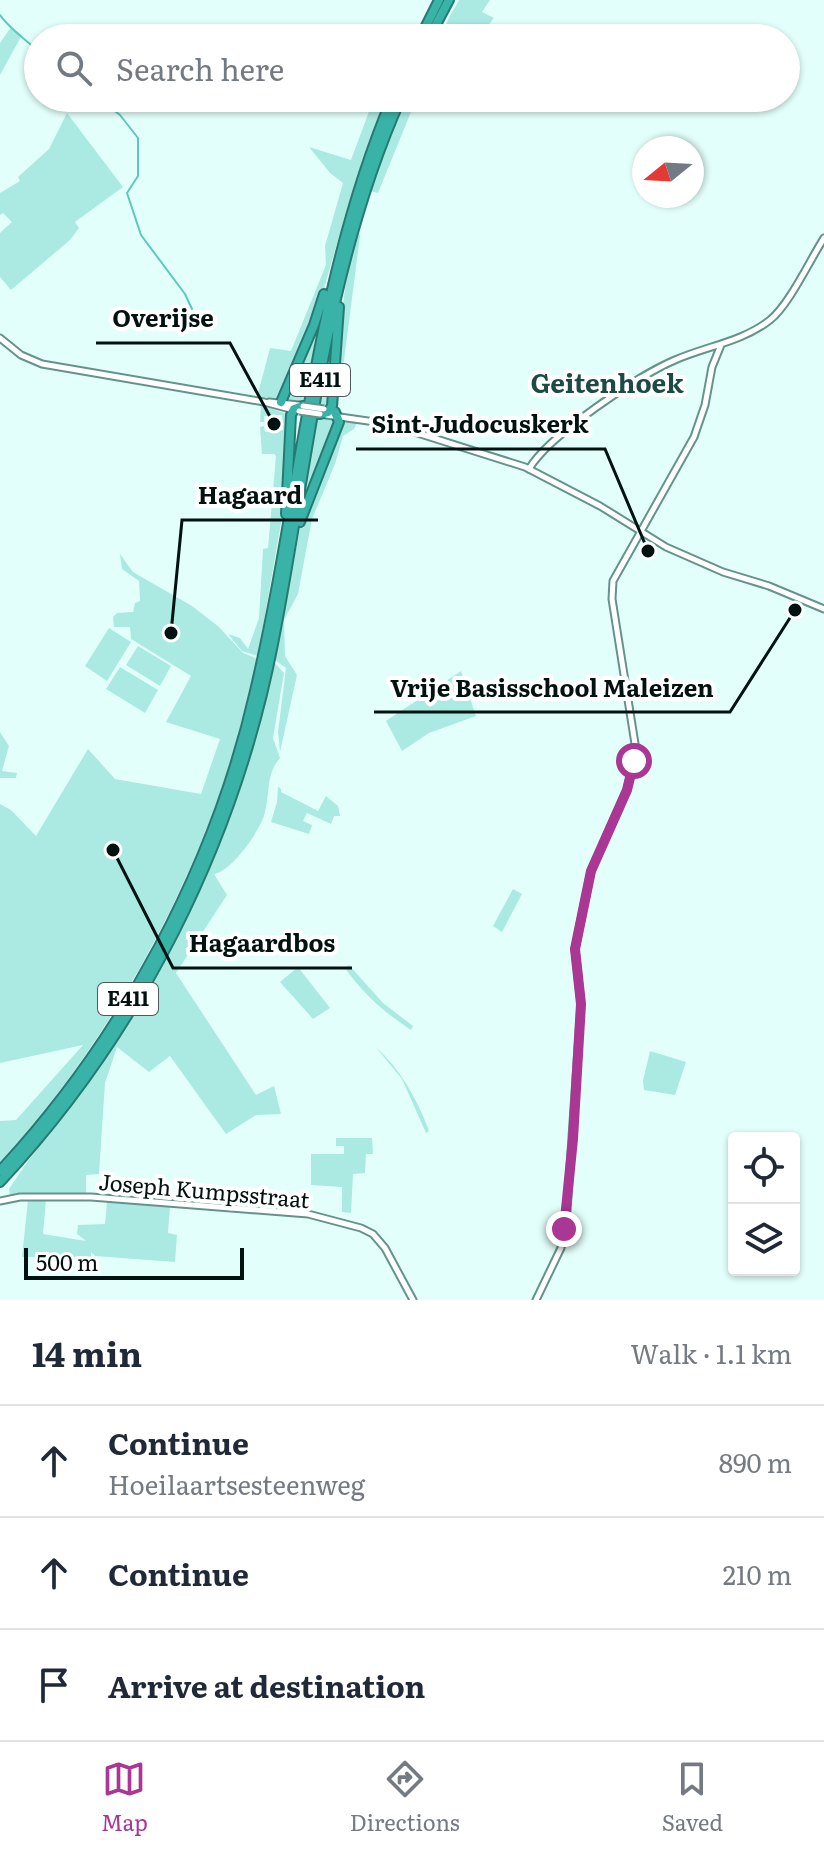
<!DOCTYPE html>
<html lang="en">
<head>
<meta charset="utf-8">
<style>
	body { margin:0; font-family:Literata,serif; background:#f2f2f3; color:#1f2937 }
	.controls { position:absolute; right:24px; bottom:24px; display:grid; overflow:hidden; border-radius:8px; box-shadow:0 2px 6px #0004 }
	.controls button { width:72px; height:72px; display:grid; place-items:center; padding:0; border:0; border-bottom:2px solid #e0e1e3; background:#fff; color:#1f2937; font:40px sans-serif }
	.compass { position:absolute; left:632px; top:136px; width:72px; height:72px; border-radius:50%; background:#fff; box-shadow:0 2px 6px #0004; rotate:252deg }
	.scale { position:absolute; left:24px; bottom:20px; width:220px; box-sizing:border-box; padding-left:8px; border:4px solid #021210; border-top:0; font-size:22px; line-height:28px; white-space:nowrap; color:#021210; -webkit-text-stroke:6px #fff; paint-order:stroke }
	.stop { position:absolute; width:24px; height:24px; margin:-18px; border:6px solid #a93793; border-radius:50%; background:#fff }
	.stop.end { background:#a93793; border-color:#fff; box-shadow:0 2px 8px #0008 }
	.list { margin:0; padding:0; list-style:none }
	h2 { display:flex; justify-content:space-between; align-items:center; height:104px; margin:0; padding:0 32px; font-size:34px }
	h2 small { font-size:26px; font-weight:400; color:#747a83 }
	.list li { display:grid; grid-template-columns:52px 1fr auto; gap:24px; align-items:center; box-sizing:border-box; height:112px; padding:0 32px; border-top:2px solid #e0e1e3 }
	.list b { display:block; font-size:30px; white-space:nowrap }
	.list p { margin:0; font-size:26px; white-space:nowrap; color:#747a83 }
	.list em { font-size:26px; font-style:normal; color:#747a83 }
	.icon { flex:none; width:44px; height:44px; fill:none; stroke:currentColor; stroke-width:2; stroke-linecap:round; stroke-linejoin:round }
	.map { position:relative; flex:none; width:824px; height:1300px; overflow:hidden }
	.search { position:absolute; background:#fff; box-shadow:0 2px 6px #0004; left:24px; right:24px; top:24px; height:88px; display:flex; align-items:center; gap:20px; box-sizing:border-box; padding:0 28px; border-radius:44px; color:#747a83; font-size:30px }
	.sheet { height:440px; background:#fff }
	nav { display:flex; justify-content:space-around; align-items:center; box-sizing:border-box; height:112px; border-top:2px solid #e0e1e3; background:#fff; font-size:22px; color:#747a83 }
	nav a { display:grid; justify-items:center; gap:4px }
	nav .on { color:#a93793 }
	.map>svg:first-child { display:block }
	.green { fill:#abeae2 }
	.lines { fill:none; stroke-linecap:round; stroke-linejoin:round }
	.stream { stroke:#5bc9be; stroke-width:2 }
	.tertiary-casing { stroke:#66928c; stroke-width:9 }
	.secondary-casing { stroke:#66928c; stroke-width:9 }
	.motorway-casing { stroke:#267a72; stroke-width:12 }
	.tertiary { stroke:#fff; stroke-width:5 }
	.secondary { stroke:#fff; stroke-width:5 }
	.motorway { stroke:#39b2a7; stroke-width:8 }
	.secondary-bridge-casing { stroke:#66928c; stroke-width:9; stroke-linecap:butt }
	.secondary-bridge { stroke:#fff; stroke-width:5 }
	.route { stroke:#a93793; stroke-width:10 }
	.labels { text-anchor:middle; stroke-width:8; stroke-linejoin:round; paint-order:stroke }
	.shield { fill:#fff; stroke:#4e5958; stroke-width:2 }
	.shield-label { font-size:20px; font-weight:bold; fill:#021210 }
	.street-label { font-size:22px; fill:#021210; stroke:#fff }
	.quarter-label { font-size:26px; font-weight:bold; fill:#1e4a45; stroke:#fff }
	.leader { fill:none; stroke:#021210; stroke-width:3 }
	.callout-dot { fill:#021210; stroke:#fff; stroke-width:3 }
	.callout-label { font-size:24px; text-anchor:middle; font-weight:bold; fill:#021210; stroke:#fff; stroke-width:8; stroke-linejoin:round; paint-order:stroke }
</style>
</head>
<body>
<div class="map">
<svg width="824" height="1300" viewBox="0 0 824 1300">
	<rect width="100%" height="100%" fill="#e3fffb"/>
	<path class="green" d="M459,0H490L482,12L494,18L478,38H447C441,25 453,12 459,0Z
		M11,27L22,35L0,75V43Z
		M374,98H387L375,127L345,216L320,302L279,399L257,397L270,348L291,351L326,265L325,246L343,183L330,173L309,147L351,160Z
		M404,100L411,112L378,193L370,191Z
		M67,113L123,187L75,222L79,228L70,240L11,290L0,277V233L12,222L3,213L0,215V193L20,181L18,177L49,149Z
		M358,228L360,236L338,407L335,403C338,343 342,286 358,228Z
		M335,320L329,408L320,406Z
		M317,321H320L304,403L286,400Z
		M261,405L287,414V418L283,511L258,656L242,651L228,634L240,638L248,649L259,618L263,549L268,548L276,456L274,454H262L260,427L264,426L265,432L283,430L282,415L264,416V422H260Z
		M318,416L337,420L303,503Z
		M342,421H358L354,429L343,436L335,464L312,519L298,594L284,620L285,656L297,675L280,752L278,732L286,668L275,660L302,518Z
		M120,554L133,572L192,606L219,627L243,653L258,659C217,849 127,1019 0,1165V1121L16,1120L83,1045L0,1063V804L11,810L36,836L88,749L115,779L201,794L220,739L166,722L191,676L131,639L130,627H114L113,617L117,613L133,612L135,603L140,601L139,581L122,569Z
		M109,628L131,642L107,681L85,666Z
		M138,646L171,666L160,686L126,665Z
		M275,663L284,673L273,738L280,758C266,774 270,793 265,812C261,830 232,871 214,874L227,895L176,973L256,1095L274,1086L281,1114L256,1115L226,1134L170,1056L149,1072L117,1047L105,1083L99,1174L86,1175V1194L10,1196L9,1189C41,1140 80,1096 112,1046C189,927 241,800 275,663Z
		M120,667L158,690L145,713L106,689Z
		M461,671L476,716L429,733L402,751L386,721Z
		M0,732L9,746L2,771L17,773L16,778H0Z
		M278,787L281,789V792L318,811L326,796L338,806L340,816H334L331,824L307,813L303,821L312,825L309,834L271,822L277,802Z
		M513,889L522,894L502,932L493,926Z
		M349,965L383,1003L413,1026L411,1030C384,1012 364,995 345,968Z
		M298,967L330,1008L313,1019L280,982Z
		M375,1046C400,1069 417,1098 429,1131L426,1133L402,1079Z
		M650,1051L686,1062L675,1095L644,1090L643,1081Z
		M336,1138H372L373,1154H366L365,1173L353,1174L351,1213L342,1212V1187L311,1185V1154H344V1146H336Z
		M28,1200H46L43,1234L86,1241L77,1234L78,1225L105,1224L107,1202L170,1207L168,1233L177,1235L175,1262L95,1256L91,1252V1257H22Z"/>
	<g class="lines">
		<path class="stream" d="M0,15C10,29 25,39 38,51
			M98,98L120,115L138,138V176L127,193L141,235L185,294L192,309"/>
		<g class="tertiary-casing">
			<path id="tertiary" d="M529,469C548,436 639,375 675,360C707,346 742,342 770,320C789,305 810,260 824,238
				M0,1201L20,1197H91L308,1214L361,1228L373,1234L385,1248L413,1300
				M536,1300L561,1248L567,1211L581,1004L575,949L591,871L627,790L636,750L612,599L613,581L694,437L705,405L712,367L721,345"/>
		</g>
		<g class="secondary-casing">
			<path id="secondary" d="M0,338L21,355L42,364L264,402L294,410
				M269,402L299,405
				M326,415L389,424L525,467L600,506L666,547L723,572L769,586L824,609"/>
		</g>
		<g class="motorway-casing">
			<path id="motorway" d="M420,38L439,0
				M429,38L449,0
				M281,402L314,325L324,294
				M320,414L328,412L332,406L339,307
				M286,514L291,415L294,409L303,406
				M300,522L339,422L335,412
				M0,1171C123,1039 215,867 255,691C302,491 312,289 392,98
				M0,1182C139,1033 234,844 273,644C309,462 324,270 401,98"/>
		</g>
		<use href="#tertiary" class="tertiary"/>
		<use href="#secondary" class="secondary"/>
		<use href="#motorway" class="motorway"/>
		<g class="secondary-bridge-casing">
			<path id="secondary-bridge" d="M303,406L324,409
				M299,411L320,414"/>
		</g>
		<use href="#secondary-bridge" class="secondary-bridge"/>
	</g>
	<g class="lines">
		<path class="route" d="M564,1229L573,1139L581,1004L575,949L591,871L627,790L634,761"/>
	</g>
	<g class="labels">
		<g class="shield">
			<rect x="290" y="364" width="60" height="32" rx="6"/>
			<rect x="98" y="983" width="60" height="32" rx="6"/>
		</g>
		<g class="shield-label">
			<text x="320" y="387">E411</text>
			<text x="128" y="1006">E411</text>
		</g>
		<g class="street-label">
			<text transform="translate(204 1191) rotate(5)" y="8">Joseph Kumpsstraat</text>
		</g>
		<g class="quarter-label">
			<text x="607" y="393">Geitenhoek</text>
		</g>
	</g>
	<path class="leader" d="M274 424L230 343H96M648 551L605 449H356M171 633L182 520H318M795 610L730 712H374M113 850L173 968H352"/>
	<g class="callout-dot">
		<circle cx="274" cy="424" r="8"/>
		<circle cx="648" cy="551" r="8"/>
		<circle cx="171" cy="633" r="8"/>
		<circle cx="795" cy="610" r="8"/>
		<circle cx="113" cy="850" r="8"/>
	</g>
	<g class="callout-label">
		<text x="163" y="327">Overijse</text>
		<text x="480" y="433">Sint-Judocuskerk</text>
		<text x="250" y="504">Hagaard</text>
		<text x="552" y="697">Vrije Basisschool Maleizen</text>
		<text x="262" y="952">Hagaardbos</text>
	</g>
</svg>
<div class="controls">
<button><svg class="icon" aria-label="locate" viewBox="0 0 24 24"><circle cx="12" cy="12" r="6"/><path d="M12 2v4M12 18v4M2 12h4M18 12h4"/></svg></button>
<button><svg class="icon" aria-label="layers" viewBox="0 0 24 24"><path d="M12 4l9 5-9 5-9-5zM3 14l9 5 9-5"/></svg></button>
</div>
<svg class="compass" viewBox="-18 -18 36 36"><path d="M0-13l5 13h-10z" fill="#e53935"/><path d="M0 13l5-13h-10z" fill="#747a83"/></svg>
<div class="scale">500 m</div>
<div class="stop" style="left:634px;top:761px"></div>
<div class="stop end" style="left:564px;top:1229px"></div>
<div class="search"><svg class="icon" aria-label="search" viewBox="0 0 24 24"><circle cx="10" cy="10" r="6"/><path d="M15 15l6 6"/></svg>Search here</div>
</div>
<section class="sheet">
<h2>14 min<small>Walk · 1.1 km</small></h2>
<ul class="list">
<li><svg class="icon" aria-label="ahead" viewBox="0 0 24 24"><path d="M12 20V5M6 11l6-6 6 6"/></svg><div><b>Continue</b><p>Hoeilaartsesteenweg</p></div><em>890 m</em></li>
<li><svg class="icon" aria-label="ahead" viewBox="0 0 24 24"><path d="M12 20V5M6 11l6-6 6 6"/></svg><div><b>Continue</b></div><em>210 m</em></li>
<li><svg class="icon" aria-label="arrive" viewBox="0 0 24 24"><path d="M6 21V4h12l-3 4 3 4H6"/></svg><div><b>Arrive at destination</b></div></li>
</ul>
</section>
<nav>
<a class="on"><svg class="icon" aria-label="map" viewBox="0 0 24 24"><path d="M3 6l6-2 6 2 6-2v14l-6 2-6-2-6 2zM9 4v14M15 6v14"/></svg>Map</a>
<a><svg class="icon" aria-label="directions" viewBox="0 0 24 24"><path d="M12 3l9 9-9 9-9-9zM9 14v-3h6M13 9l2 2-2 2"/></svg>Directions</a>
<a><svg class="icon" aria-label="saved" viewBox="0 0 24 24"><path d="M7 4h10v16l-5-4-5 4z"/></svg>Saved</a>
</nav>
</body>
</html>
